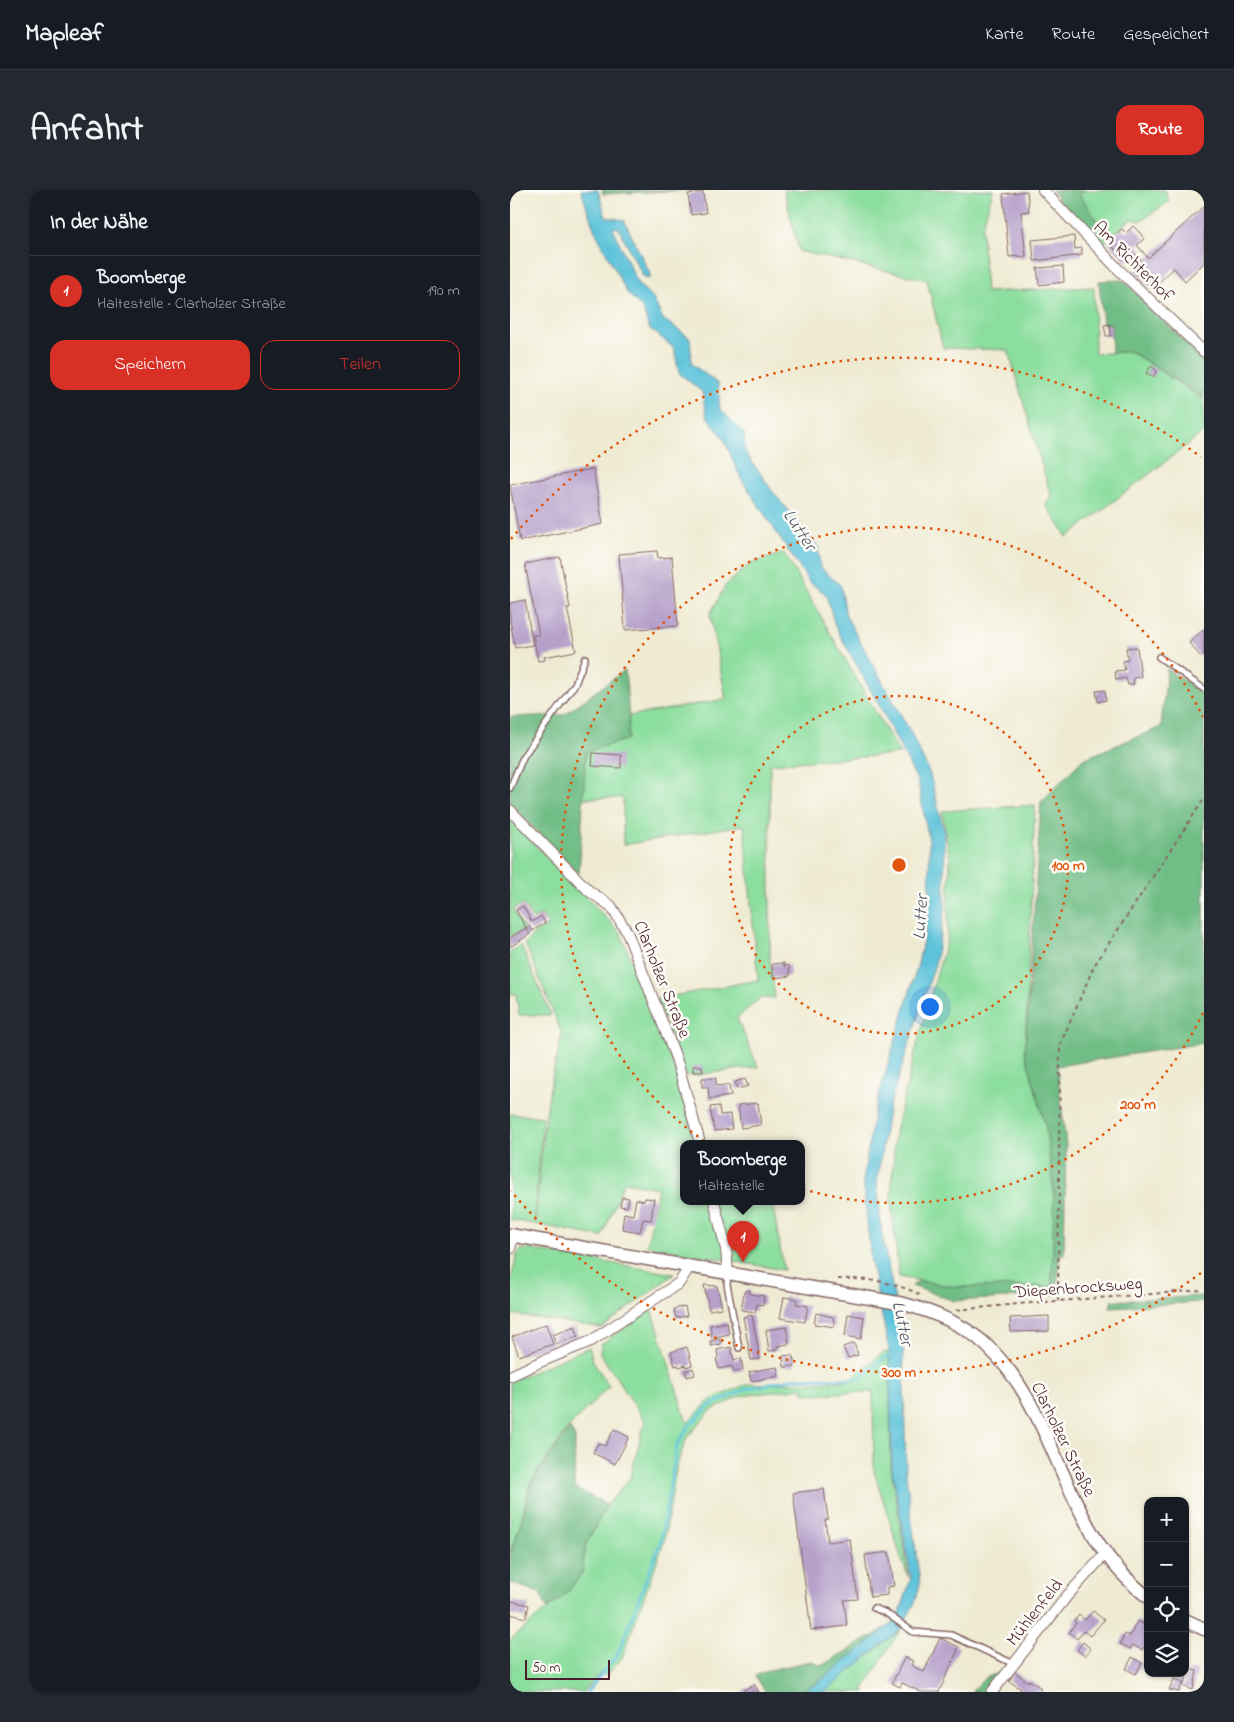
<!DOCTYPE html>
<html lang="de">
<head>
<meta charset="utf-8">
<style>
	body { margin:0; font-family:"Indie Flower",sans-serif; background:#242831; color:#f1f3f6 }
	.controls { position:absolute; right:15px; bottom:15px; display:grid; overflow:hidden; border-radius:10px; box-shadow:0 1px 4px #0004 }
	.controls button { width:45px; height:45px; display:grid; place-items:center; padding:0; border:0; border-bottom:1px solid #363941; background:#171b24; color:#f1f3f6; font:25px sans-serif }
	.scale { position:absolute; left:15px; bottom:12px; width:85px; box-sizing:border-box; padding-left:5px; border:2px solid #4a1f2b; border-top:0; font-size:14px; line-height:18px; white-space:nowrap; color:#4a1f2b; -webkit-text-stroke:4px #fdfcf7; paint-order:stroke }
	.you { position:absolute; left:419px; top:816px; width:18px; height:18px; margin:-12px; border:4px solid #fff; border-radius:50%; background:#1a73e8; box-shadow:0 0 0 8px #1a73e833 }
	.badge { display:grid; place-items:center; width:32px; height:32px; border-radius:50%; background:#d93025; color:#fff; font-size:16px; font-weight:700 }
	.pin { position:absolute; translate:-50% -41px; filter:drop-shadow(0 1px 2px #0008) }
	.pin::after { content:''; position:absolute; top:26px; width:18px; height:15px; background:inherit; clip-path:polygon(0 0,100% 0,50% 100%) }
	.popup { position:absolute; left:170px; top:950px; width:125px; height:65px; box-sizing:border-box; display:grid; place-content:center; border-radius:10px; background:#171b24; filter:drop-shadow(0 1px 4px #0005); font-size:16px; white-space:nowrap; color:#9ea1a6 }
	.popup b { font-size:19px; color:#f1f3f6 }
	.popup::after { content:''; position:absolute; left:50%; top:100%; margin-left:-10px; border:10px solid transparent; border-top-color:#171b24 }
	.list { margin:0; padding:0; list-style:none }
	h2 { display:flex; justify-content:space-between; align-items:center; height:65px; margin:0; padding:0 20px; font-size:21px }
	h2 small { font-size:16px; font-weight:400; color:#9ea1a6 }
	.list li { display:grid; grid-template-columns:32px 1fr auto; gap:15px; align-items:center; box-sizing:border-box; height:70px; padding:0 20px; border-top:1px solid #363941 }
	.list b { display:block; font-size:19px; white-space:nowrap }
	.list p { margin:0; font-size:16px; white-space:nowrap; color:#9ea1a6 }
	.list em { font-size:16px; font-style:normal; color:#9ea1a6 }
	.actions { display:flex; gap:10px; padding:15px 20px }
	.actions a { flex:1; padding:11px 0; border:1px solid #d93025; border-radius:15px; text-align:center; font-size:18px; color:#d93025 }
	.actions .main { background:#d93025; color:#fff }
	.icon { flex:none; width:28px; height:28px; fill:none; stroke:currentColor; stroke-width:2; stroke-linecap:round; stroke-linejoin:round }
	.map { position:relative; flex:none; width:694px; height:1502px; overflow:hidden; border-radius:15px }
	header { display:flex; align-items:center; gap:30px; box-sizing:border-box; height:70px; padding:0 25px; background:#171b24; border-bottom:1px solid #363941 }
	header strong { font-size:24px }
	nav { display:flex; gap:28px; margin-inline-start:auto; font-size:18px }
	.intro { display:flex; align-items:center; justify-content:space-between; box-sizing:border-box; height:120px; padding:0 30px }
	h1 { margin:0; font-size:35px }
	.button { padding:12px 22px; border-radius:15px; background:#d93025; color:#fff; font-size:18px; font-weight:700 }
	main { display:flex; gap:30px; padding:0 30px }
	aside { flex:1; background:#171b24; border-radius:15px; box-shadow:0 1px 4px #0004 }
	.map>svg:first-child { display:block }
	.green { fill:#8cde9f; stroke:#6b7e65 }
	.forest { fill:#71bd86; stroke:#5e6e58 }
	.water { fill:#5dc3da; stroke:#547182 }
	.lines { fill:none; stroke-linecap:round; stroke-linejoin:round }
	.stream { stroke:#5dc3da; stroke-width:3 }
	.building { fill:#b6a0ca }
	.service-casing { stroke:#846666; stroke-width:8 }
	.minor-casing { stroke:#846666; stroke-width:12 }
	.tertiary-casing { stroke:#846666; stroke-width:15 }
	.path { stroke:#846666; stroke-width:2; stroke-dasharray:4 4; stroke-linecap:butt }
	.service { stroke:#fff; stroke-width:5 }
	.minor { stroke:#fff; stroke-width:10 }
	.tertiary { stroke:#fff; stroke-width:12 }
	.ring { fill:none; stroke:#e0560e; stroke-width:2.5; stroke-dasharray:2.5 5 }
	.labels { text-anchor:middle; stroke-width:5; stroke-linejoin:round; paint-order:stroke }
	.street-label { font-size:18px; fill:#4a1f2b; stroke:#fdfcf7 }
	.water-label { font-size:19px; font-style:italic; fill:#515868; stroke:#fdfcf7 }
	.centre { fill:#e0560e; stroke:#fdfcf7; stroke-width:2.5 }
	.ring-label { font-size:15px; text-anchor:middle; font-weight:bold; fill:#e0560e; stroke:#fdfcf7; stroke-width:5; stroke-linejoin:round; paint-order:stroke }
</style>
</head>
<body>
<header>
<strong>Mapleaf</strong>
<nav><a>Karte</a><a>Route</a><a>Gespeichert</a></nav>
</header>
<div class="intro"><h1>Anfahrt</h1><a class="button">Route</a></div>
<main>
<aside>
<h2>In der Nähe<small></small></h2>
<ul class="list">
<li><span class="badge">1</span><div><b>Boomberge</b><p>Haltestelle · Clarholzer Straße</p></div><em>190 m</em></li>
</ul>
<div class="actions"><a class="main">Speichern</a><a>Teilen</a></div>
</aside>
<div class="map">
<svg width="694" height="1502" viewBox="0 0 694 1502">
	<rect width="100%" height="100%" fill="#fdfcf7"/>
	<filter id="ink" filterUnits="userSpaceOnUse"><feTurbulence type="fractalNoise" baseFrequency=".02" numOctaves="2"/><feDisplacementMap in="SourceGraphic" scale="10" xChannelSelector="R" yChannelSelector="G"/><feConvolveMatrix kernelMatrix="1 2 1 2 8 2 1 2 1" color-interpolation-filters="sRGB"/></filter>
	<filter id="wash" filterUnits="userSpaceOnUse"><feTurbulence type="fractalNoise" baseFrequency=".0096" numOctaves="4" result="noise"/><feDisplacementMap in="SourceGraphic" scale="20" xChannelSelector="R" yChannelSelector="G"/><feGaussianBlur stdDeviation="1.12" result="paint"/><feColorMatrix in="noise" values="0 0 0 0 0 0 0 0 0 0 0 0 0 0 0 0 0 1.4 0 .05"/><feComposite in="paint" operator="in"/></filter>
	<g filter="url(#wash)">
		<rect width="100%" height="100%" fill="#efebd3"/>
		<path class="green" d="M274,0H483L472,38L476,102L584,97L585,164L620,161L694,210V242L557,347L536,315L541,306L498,160L433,158L417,90L289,61Z
			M575,0H655L659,12L630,31L621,29L593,53L580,42L569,3Z
			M274,363L390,564L260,574V770L265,808H250L227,828L248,877L176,886L147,809L248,790L234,635L113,655V608H72L76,561L118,549L119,526L216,509L200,424L216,395L240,374Z
			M525,615L515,862L536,938L544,1002L542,1097H446L389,1087L381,1012L385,942L410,843L437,749L440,670L432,621Z
			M0,629L110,742L168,888L186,953H174V1011H262L274,1080L137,1056L148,998L114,992L92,1047L25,1034L33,945L40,897L52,844L15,753L24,744L39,734L32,725L23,729L13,714L3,719L14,739L0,746Z
			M11,755L41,825H9L6,804H0V762Z
			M0,924L33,927L24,1034L0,1030Z
			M18,1059L164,1084L92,1138L0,1124V1095L7,1064L11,1060Z
			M142,1119L177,1233L200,1210L237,1194L337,1191L374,1162H379L381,1278L399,1388L391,1368L364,1281L363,1202L295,1204L292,1198L231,1206L200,1221L177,1247L167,1275L154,1352L112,1468L96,1486L91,1482L73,1502H9L0,1496V1450L58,1402L72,1383L76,1354L97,1315L120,1288L135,1231L90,1163L91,1154Z
			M79,1157L83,1171L99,1196L59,1237L20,1293L10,1336L0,1363V1192Z
			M391,1439L353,1500L356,1502H314Z"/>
		<path class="forest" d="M92,0H182L93,4Z
			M542,0H575L569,3L589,34L580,42L550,12Z
			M613,90L694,171V208L620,161L602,163L601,133L593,134L589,91Z
			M657,479L694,504V853L547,876L556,956L554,1065L545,1061L550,1064L546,1105L444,1111L402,1096L409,1091L446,1097L542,1096L544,1002L536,938L515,862L531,612L573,569L651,537Z
			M115,480L119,526L118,549L76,562L69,684L42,658L0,612V527L54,525Z
			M694,1106V1112L600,1117L602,1111Z
			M60,1238L65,1247L64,1298L97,1315L76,1354L72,1383L58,1402L37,1419L30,1403L0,1393V1365L10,1336L21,1293Z
			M381,1435L305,1495L288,1502H256L245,1486L259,1480L302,1471L311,1476Z
			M488,1483L476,1502H461L475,1488Z"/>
		<path class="water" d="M71,0H88L96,27L114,30L140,84V89L133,86L108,37L103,39L128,94L142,107L153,129L180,148L182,174L208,194L210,219L234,243L235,262L263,302L308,357L310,377L331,396L336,426L401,543L420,584L434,642L435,719L425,774L378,920L367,993L372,1045L393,1151L396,1284L410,1394L405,1413L391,1439L314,1502H288L305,1495L383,1433L390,1423L401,1388L382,1279L379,1160L361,1072L353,991L364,921L408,774L420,716L419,651L408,592L371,519L325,436L316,404L299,392L234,293L226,278L213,247L197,227L192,202L169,183L164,158L139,138L133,119L117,103L84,39Z"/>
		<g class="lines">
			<path class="stream" d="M77,1502L108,1464L151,1351L167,1255L178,1237L199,1216L236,1199L286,1188L348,1189L379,1165H382"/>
		</g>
		<g id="blocks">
			<path class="building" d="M517,1L519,21L511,22L516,66L510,68L508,66L499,67L493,4Z
				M193,2L196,23L181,25L178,4Z
				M694,16V73L675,91L664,78L642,99L625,81L633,73L625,64L617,72L598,52L612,39L616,43L623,36L635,48L627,55L638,68Z
				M564,46L565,59L572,58V65L524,71L522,50Z
				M553,76L554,92L529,95L527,78Z
				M600,134L601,146H596L594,135Z
				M641,176L647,181L643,187L636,183Z
				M83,279L93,334L10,351L0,295Z
				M147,361L148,368L162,367L168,436L115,440L109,364Z
				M50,367L60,418H57L66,461L34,467L35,470L28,471L23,445H29L15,374Z
				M15,410L23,455L5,458L0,430V413Z
				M694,439V464L691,467L679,453Z
				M627,457L631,487L623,488L624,494L618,495L616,488L606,490L605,481L615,480L613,471L618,470L616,458Z
				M595,500L596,510L588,512L586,501Z
				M83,563L111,565V578L82,576Z
				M13,716L22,732L31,726L35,733L22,741L19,736L16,738L6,720Z
				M16,738L20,744L0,757V748Z
				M274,773V776L279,775L280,786L263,788L262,774Z
				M183,876H192L193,882H183Z
				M192,888H206V896L219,895L221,906L199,909L198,897H192Z
				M235,889L238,896L227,899L225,892Z
				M248,913L251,935L231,938L228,915Z
				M209,916L210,925L220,924L222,939L204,941L200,917Z
				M112,1007L119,1008L117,1017L110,1016Z
				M135,1008L144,1009L141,1030L133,1029L130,1042L112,1039L114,1023L123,1025L126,1009L134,1011Z
				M194,1095L207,1096L212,1118L199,1120Z
				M240,1100V1104L254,1106L253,1115L247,1114L245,1122L231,1120L234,1103L235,1101Z
				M274,1107L287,1109L286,1114L298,1116L295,1132L270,1128Z
				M175,1116L177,1126L166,1128L164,1119Z
				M306,1123L323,1127L325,1137L304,1134Z
				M338,1124L354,1127L351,1149L335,1146Z
				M242,1125L250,1169L241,1170L233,1127Z
				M539,1126V1141L501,1142L500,1128Z
				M217,1132L219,1144L202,1148L200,1135Z
				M36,1134L43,1154L9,1166L2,1147Z
				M65,1136L68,1146L46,1154L43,1145Z
				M276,1137L279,1154L267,1156L268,1160L259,1161L256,1140Z
				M210,1149L211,1154L201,1156L200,1151Z
				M344,1153L348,1165L338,1168L333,1157Z
				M177,1157L182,1175L176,1177V1175L169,1177L168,1175L165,1176L161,1162Z
				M221,1157L224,1170L231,1168L233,1180L224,1182L222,1176L209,1179L206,1169L208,1167L207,1160Z
				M283,1165L285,1176L274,1177L273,1166Z
				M267,1177L269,1186L241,1191L239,1182Z
				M183,1178L185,1185L177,1187L175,1181Z
				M104,1239L119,1247L105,1274L83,1263L88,1253L95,1256Z
				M314,1299L318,1329L315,1330L318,1352L340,1349L348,1409L334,1410L337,1436L301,1440L283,1303Z
				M379,1362L384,1396L377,1397V1405L360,1407L355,1365Z
				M2,1411L19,1415L16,1428L0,1424Z
				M583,1421L594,1430L580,1446L574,1441L567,1449L559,1442L566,1433L564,1431L569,1425L575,1430Z
				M627,1431L638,1436V1450L632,1460L622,1455L621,1459L610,1454L615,1444L620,1446Z
				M430,1448L449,1457L429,1502H411L392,1493L390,1497L382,1493L395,1467L403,1471L401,1475L414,1482Z
				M573,1452L581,1459L575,1466L567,1460Z
				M622,1467L632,1473L626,1484L616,1479Z
				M680,1479L687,1481L683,1500L673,1496Z
				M505,1482L518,1492L519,1490L531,1498L529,1502H508L511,1499L499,1491Z
				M664,1489L673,1492L669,1502L659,1500Z
				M244,1494L249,1502H231Z"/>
		</g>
	</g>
	<g filter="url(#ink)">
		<use href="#blocks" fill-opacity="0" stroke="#846666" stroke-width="1"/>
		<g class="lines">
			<g class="service-casing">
				<path id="service" d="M649,467L694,499
					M0,598L14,565L65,494L75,468
					M218,1085L217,1094L229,1158
					M364,1418L376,1423L403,1442L441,1445L504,1474"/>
			</g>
			<g class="minor-casing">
				<path id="minor" d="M533,0L607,78L694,162
					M0,620L79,701L101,716L117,742L166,868L190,953
					M204,1011L216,1059L218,1083
					M0,1059L3,1045
					M0,1186L28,1173L81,1151L169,1093L180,1076
					M482,1502L557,1406L595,1364"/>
			</g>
			<g class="tertiary-casing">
				<path id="tertiary" d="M0,1045L394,1114C424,1122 452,1133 475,1154C551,1223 550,1341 638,1407
					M675,1430L694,1439"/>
			</g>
			<path class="path" d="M328,1089C355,1088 388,1092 412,1106
				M548,1111L550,855L584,776L694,609
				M447,1120L508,1114L694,1100"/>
			<use href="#service" class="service"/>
			<use href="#minor" class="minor"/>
			<use href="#tertiary" class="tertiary"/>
		</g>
	</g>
	<g class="ring">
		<circle cx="389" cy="675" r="169"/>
		<path d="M693 823A338 338 0 1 1 693 527"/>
		<path d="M691 1083A507 507 0 0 1 1 1001M1 349A507 507 0 0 1 691 267"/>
	</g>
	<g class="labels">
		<g class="street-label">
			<text transform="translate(624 71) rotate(45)" y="6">Am Richterhof</text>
			<text transform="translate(153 789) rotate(68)" y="6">Clarholzer Straße</text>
			<text transform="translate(568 1097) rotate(-4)" y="6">Diepenbrocksweg</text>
			<text transform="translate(554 1249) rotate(64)" y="6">Clarholzer Straße</text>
			<text transform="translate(524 1422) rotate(-52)" y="6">Mühlenfeld</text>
		</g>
		<g class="water-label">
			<text transform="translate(291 339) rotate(57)" y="7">Lutter</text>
			<text transform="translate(409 727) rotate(-86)" y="7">Lutter</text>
			<text transform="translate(394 1133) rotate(78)" y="7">Lutter</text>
		</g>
	</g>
	<circle cx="389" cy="675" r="8" class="centre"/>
	<g class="ring-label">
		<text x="558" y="680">100 m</text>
		<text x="628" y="919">200 m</text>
		<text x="389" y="1187">300 m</text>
	</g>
</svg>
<div class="controls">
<button>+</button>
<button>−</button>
<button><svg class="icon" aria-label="locate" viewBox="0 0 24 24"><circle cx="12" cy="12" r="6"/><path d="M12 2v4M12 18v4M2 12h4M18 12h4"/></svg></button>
<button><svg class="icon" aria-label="layers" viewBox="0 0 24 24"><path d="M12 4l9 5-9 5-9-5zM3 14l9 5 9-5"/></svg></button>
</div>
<div class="scale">50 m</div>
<div class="you"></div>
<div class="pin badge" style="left:233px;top:1072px">1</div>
<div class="popup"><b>Boomberge</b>Haltestelle</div>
</div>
</main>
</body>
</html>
